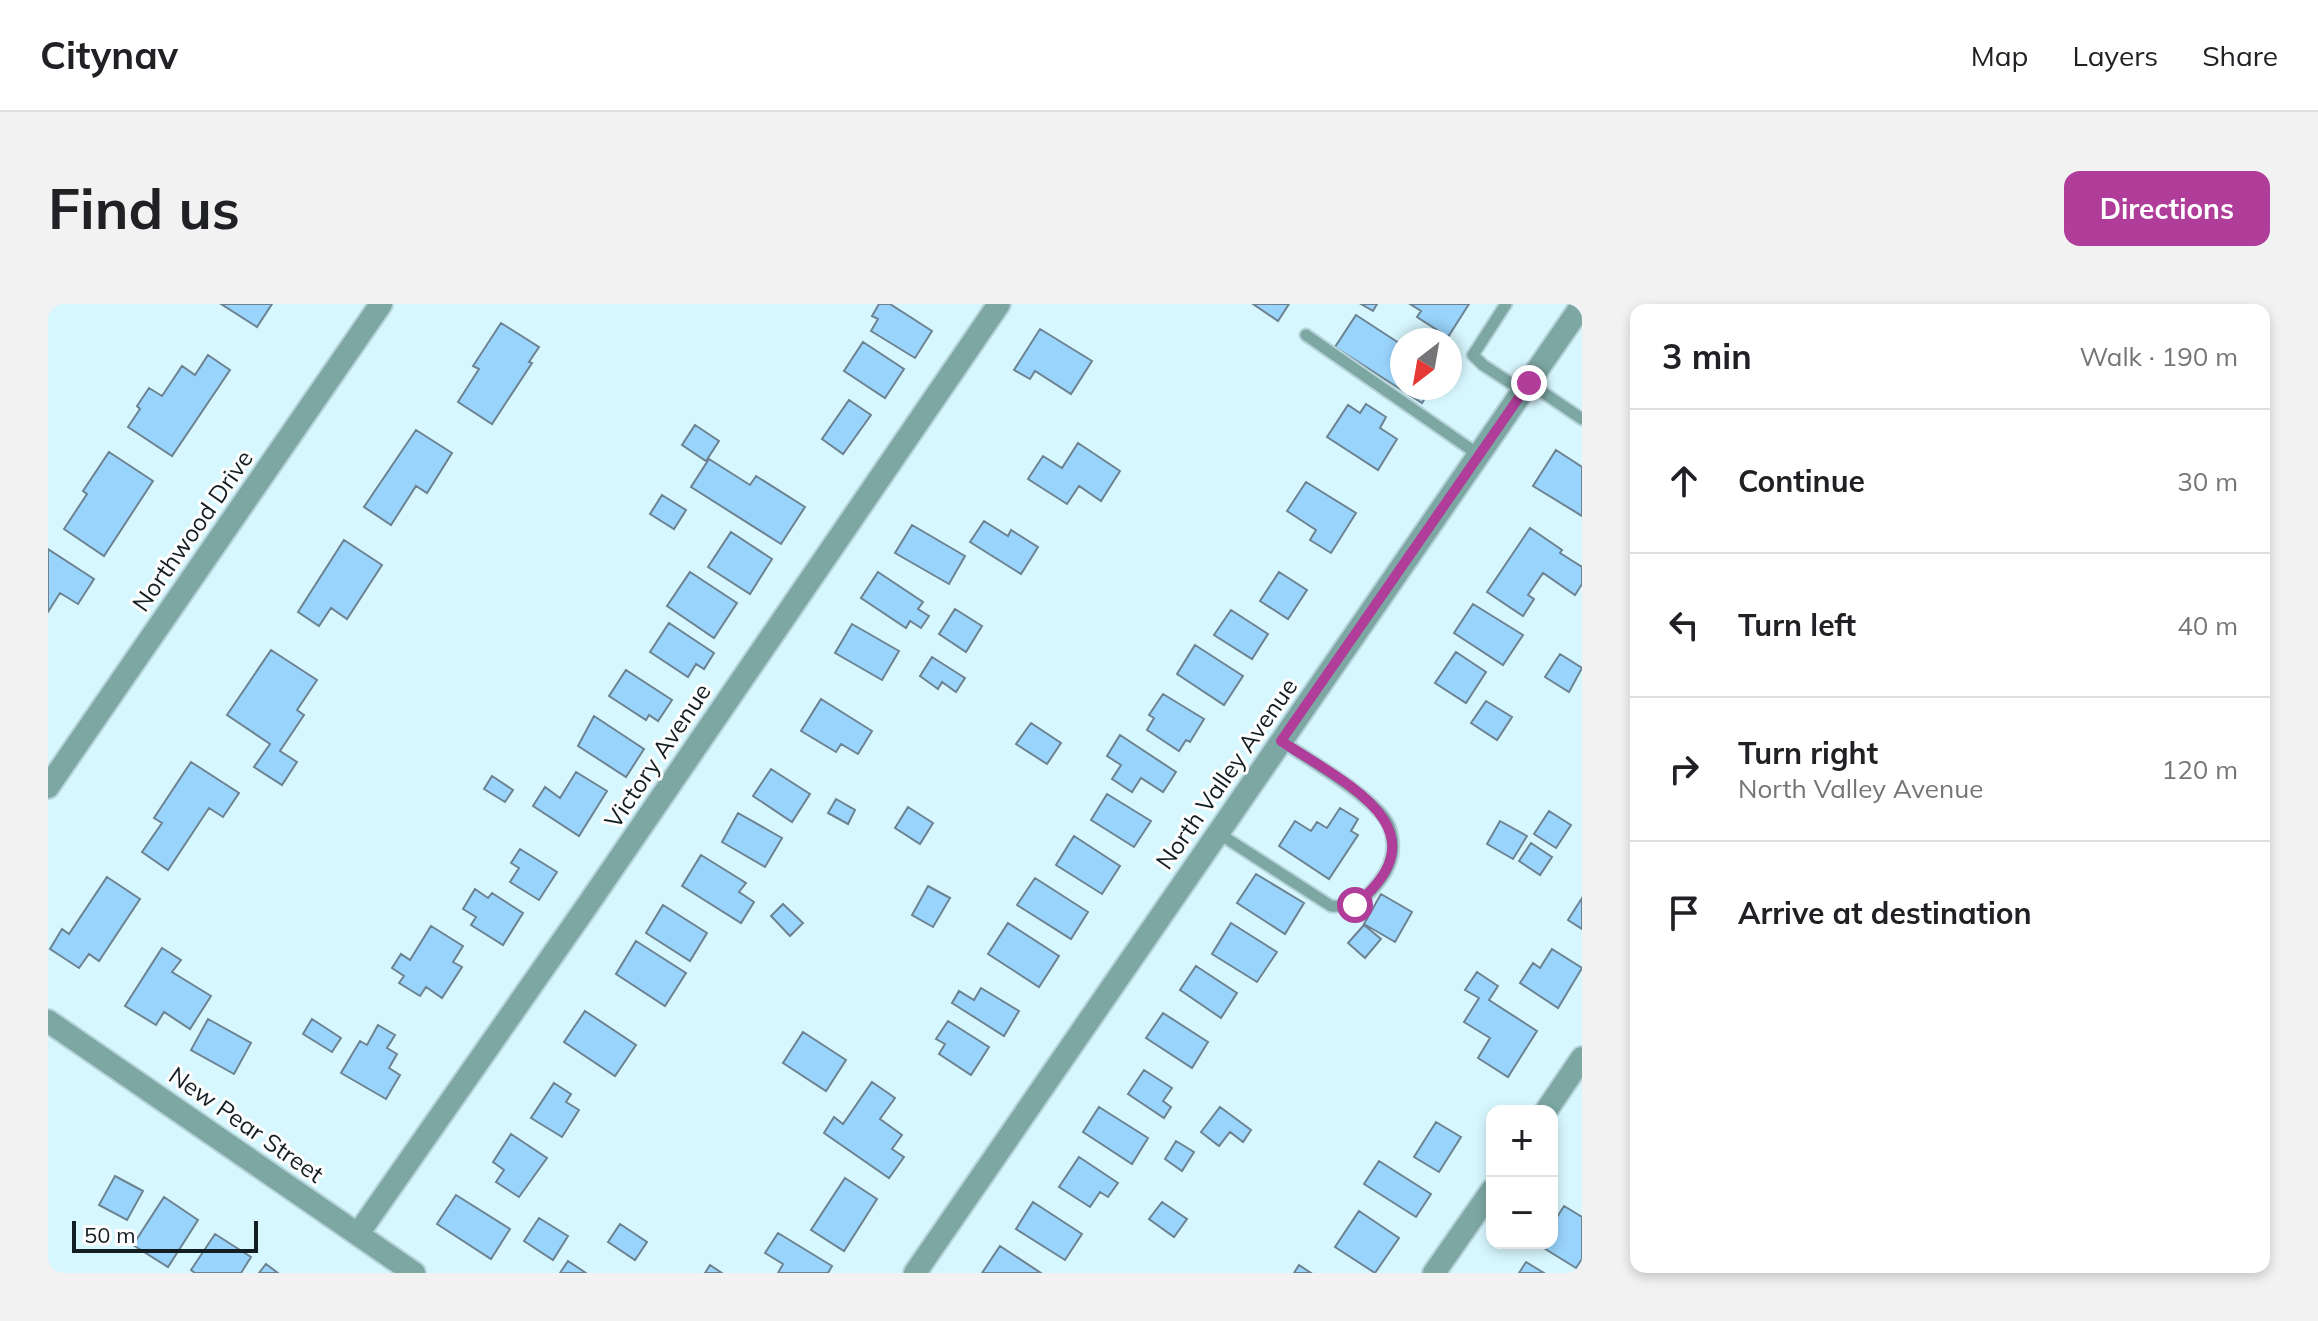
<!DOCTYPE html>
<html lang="en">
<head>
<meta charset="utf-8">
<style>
	body { margin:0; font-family:Mulish,sans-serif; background:#f2f2f2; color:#202124 }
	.controls { position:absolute; right:24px; bottom:24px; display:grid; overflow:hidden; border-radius:16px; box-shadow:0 4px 12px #0003 }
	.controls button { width:72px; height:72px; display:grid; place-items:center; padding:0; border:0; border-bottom:2px solid #e0e0e0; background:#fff; color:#202124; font:40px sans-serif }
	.compass { position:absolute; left:1342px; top:24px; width:72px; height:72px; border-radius:50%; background:#fff; box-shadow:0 4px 12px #0003; rotate:211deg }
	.scale { position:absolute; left:24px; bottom:20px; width:186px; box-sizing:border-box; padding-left:8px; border:4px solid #121e21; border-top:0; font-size:22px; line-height:28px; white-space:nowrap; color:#121e21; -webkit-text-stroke:6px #fdfdfd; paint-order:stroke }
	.stop { position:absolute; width:24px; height:24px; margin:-18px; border:6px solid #af3d99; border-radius:50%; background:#fff }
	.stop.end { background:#af3d99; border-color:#fff; box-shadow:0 2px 8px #0008 }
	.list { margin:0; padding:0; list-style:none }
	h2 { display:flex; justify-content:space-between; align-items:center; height:104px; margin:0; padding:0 32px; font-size:34px }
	h2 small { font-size:26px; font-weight:400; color:#757577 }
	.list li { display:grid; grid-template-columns:52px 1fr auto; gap:24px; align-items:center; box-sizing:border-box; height:144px; padding:0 32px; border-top:2px solid #e0e0e0 }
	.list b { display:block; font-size:30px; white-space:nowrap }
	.list p { margin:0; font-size:26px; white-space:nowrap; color:#757577 }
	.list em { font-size:26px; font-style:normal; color:#757577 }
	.icon { flex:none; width:44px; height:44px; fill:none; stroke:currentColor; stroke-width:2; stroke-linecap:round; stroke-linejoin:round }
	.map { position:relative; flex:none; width:1534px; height:969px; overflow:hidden; border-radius:16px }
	header { display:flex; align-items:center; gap:48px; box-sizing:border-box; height:112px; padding:0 40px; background:#fff; border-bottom:2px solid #e0e0e0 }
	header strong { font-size:38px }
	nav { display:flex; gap:44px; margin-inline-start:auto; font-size:28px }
	.intro { display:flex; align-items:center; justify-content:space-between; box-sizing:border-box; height:192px; padding:0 48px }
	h1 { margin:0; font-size:56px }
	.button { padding:20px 36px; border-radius:16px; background:#af3d99; color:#fff; font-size:28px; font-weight:700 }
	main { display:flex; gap:48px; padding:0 48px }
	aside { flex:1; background:#fff; border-radius:16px; box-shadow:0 4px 12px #0003 }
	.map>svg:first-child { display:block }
	.building { fill:#99d4fc; stroke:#6d8392; stroke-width:2 }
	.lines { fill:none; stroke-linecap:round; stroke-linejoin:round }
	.lane-casing { stroke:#b7d4db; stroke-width:15 }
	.street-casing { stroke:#b7d4db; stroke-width:26 }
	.lane { stroke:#7ca7a3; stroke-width:11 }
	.street { stroke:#7ca7a3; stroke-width:22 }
	.route { stroke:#af3d99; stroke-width:10 }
	.labels { text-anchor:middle; stroke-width:6; stroke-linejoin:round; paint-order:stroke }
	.street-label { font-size:24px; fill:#121e21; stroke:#fdfdfd }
</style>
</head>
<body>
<header>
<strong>Citynav</strong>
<nav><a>Map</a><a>Layers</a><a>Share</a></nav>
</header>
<div class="intro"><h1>Find us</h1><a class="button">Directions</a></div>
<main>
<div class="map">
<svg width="1534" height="969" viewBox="0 0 1534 969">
	<rect width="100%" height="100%" fill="#d7f7fe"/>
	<path class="building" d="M173,0H224L209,23Z
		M831,0H842L884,27L867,54L823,27L830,15L824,12Z
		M1205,0H1241L1230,17Z
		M1313,0H1329L1325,7Z
		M1362,0H1421L1400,33L1369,13L1373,7Z
		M1308,11L1354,41V84H1383L1374,99L1287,43Z
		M453,19L491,43L481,58L484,59L444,120L410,98L431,65L425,62Z
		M992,25L1044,57L1023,90L987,67L982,75L966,66Z
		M815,38L856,65L837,94L796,67Z
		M160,51L182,66L124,152L80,123L92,105L89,102L101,84L114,92L134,62L147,71Z
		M801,96L823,111L795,150L774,135Z
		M1318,100L1338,113L1332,124L1349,135L1330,166L1279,133L1300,101L1312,109Z
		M647,121L671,137L658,157L634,141Z
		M368,126L404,149L379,189L368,182L343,221L316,203Z
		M1030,139L1072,167L1053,197L1031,182L1019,200L980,175L995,152L1014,164Z
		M1508,146L1534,163V212L1485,182Z
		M61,148L105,177L56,252L16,225L39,190L35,187Z
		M661,155L702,181L708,172L757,203L733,240L643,183Z
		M1258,178L1308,209L1283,249L1262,236L1268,226L1239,207Z
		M614,191L638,206L626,225L602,210Z
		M936,217L960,232L963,226L990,243L973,270L922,238Z
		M864,221L917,252L901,280L847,249Z
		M1482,224L1514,246L1512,249L1534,263V280L1527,291L1495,269L1480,291L1486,295L1475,312L1439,288Z
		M683,228L724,255L702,290L660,263Z
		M296,236L334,261L299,315L283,304L271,322L250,308Z
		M0,245L46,275L30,300L12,289L0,308Z
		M642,268L689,299L666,334L619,302Z
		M830,268L875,298L870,305L881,312L873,324L862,317L858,324L813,294Z
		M1231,268L1259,286L1240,315L1212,297Z
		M1425,300L1475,331L1455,361L1406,329Z
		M907,305L934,322L918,348L891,330Z
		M1183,306L1220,330L1204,355L1166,331Z
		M621,319L666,349L656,365L648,360L640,373L602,348Z
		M804,320L851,347L834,376L787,349Z
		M1147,341L1195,372L1176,401L1129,370Z
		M223,346L269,376L249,406L256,411L232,447L249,458L234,481L206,463L222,440L179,411Z
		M1408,348L1438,368L1418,399L1387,379Z
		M1512,350L1534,364L1521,388L1497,373Z
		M884,353L917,374L908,388L894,378L890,385L872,372Z
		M578,366L624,396L610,417L601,411L598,416L561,392Z
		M1115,390L1156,415L1142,438L1138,436L1131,447L1099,426L1106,414L1101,411Z
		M773,395L824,427L810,450L793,440L788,448L753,427Z
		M1438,397L1464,413L1449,436L1423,419Z
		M546,412L596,445L578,473L530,442Z
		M983,419L1013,439L999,460L968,440Z
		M1072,431L1128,468L1115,488L1093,474L1084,488L1064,475L1073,461L1059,452Z
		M143,458L191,489L175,513L161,504L120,566L94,548L114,519L106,514Z
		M723,465L762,490L744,518L705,492Z
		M528,468L559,487L531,532L485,502L497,483L512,494Z
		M444,472L465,486L457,498L436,485Z
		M1059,490L1103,517L1086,543L1043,516Z
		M788,495L807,506L800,520L780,509Z
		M860,503L885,519L872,540L847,524Z
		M1292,504L1310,515L1303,527L1310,531L1281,575L1231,542L1247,517L1263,527L1269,518L1279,524Z
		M1501,507L1523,521L1508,544L1486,530Z
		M690,509L734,534L717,563L674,538Z
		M1452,517L1479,532L1465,555L1439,540Z
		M1026,532L1072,562L1054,590L1008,561Z
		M1483,539L1504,553L1492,571L1471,557Z
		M472,545L509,568L491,596L462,578L471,564L463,559Z
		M653,551L698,579L691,588L706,598L693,619L634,582Z
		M1208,570L1256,599L1237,630L1189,599Z
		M59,573L92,595L51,657L41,650L31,664L2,645L14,625L21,630Z
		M987,574L1040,608L1023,635L969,601Z
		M880,582L902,594L885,623L864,611Z
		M427,585L440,594L444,589L475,609L455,641L423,621L428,613L415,605Z
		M1333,590L1364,608L1347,638L1316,620Z
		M1534,594V625L1520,616Z
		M735,600L755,619L742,632L723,612Z
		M615,601L659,629L642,657L598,629Z
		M960,619L1011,652L991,683L940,650Z
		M1183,619L1229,648L1209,678L1164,650Z
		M1316,621L1333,635L1317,654L1300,639Z
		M383,622L415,642L405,658L414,663L394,694L378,683L372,692L351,679L356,672L344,664L353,650L362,656Z
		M588,637L638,669L617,702L568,670Z
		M114,644L133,656L124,668L163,692L142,725L116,708L108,721L77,702Z
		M1504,645L1534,664L1510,704L1472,679L1485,659L1492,664Z
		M1148,662L1189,689L1173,714L1132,686Z
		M1429,668L1450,682L1441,696L1489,727L1460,773L1430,754L1442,734L1416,718L1431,694L1417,686Z
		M933,684L971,707L956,732L904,699L911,687L926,696Z
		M537,707L588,741L567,772L516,738Z
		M1115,709L1160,738L1144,764L1098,734Z
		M160,715L203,739L186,770L143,746Z
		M264,715L293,734L284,748L255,730Z
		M900,717L941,743L923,771L891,750L897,740L888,735Z
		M330,721L347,731L339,744L349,750L341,764L352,771L338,795L293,769L312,737L319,741Z
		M755,728L798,756L778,787L735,759Z
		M1096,766L1124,784L1115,797L1123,803L1116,814L1080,790Z
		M824,778L847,794L832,815L854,831L844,845L856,853L841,874L776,829L786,813L795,820Z
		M506,779L523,790L518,798L531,806L514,833L483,814Z
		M1051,803L1100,834L1084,860L1035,828Z
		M1172,803L1203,826L1195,838L1182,828L1171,842L1153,828Z
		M1388,818L1413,833L1391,868L1366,853Z
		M463,830L499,854L471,893L448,878L456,866L445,858Z
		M1128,837L1146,848L1134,867L1117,855Z
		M1031,853L1070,879L1060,893L1052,888L1042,903L1011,883Z
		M1331,857L1383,890L1368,913L1316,880Z
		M67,872L95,887L79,916L51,901Z
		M797,874L829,895L796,947L763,926Z
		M408,891L462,925L443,955L389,920Z
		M116,893L150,916L120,963L85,941Z
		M985,898L1034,930L1017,956L968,925Z
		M1114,898L1139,915L1126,933L1101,915Z
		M1516,902L1534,913V955L1528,964L1491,941L1504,939V921Z
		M1311,907L1351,934L1327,969L1287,943Z
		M491,914L520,932L505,956L476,937Z
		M572,920L599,938L587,956L560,938Z
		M730,929L784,962L780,969H730L735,960L717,949Z
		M167,930L203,953L193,969H147L143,966Z
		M952,942L993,969H934Z
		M520,957L538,969H512Z
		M1478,958L1496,969H1471Z
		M218,960L230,969H211Z
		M662,961L674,969H657Z
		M1251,961L1263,969H1246Z"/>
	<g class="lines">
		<g class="lane-casing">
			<path id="lane" d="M1458,0L1425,51L1435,61L1475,87
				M1258,31L1431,151
				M1481,79L1534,115
				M1170,529L1283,602C1305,604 1316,597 1330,579C1344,562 1349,543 1341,522C1331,496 1258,454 1233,437"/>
		</g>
		<g class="street-casing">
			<path id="street" d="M0,483L333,0
				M0,717L366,969
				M1498,807L1534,754
				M310,930L541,599L951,0
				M867,969L1534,1
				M1386,969L1444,886"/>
		</g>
		<use href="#lane" class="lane"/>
		<use href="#street" class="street"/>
	</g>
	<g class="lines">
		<path class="route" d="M1307,601C1401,525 1295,478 1233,437L1481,79"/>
	</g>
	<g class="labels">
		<g class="street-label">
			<text transform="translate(145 227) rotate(-55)" y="8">Northwood Drive</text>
			<text transform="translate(610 452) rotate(-56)" y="8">Victory Avenue</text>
			<text transform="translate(1179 470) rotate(-55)" y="8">North Valley Avenue</text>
			<text transform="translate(198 821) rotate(35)" y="8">New Pear Street</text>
		</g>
	</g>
</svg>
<div class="controls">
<button>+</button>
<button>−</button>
</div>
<svg class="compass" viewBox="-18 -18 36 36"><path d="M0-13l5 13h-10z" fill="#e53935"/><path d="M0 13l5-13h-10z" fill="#757577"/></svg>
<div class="scale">50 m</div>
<div class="stop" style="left:1307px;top:601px"></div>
<div class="stop end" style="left:1481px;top:79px"></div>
</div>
<aside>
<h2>3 min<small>Walk · 190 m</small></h2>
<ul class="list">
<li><svg class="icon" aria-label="ahead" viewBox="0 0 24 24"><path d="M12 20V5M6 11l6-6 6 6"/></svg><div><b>Continue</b></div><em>30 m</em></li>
<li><svg class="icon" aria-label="left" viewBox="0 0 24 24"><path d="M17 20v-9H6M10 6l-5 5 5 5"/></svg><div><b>Turn left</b></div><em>40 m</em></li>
<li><svg class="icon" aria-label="right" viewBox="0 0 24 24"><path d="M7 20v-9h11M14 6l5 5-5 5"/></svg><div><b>Turn right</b><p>North Valley Avenue</p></div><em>120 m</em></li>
<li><svg class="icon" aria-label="arrive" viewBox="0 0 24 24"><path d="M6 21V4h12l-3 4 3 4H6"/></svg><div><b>Arrive at destination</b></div></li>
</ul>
</aside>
</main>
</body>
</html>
